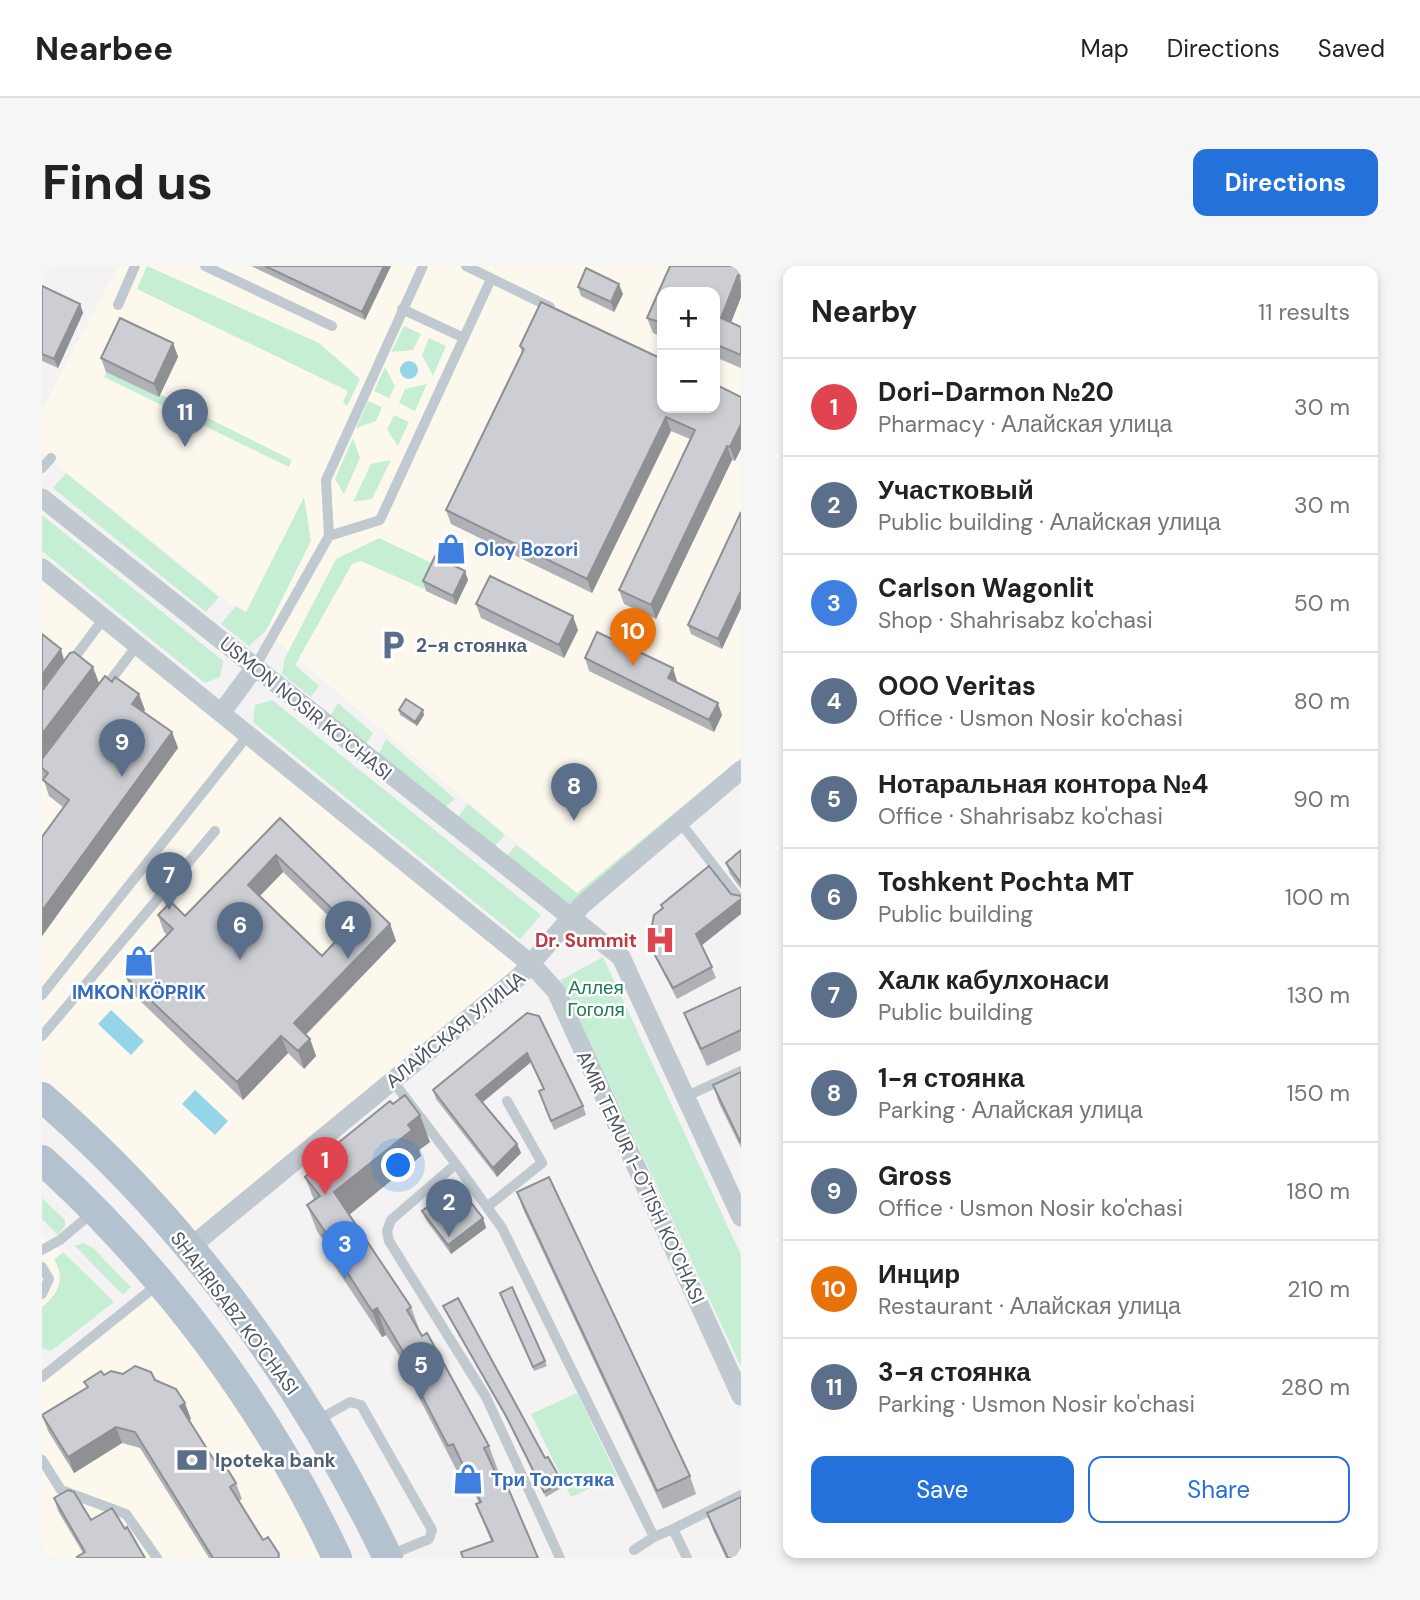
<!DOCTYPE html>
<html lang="en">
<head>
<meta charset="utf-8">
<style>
	body { margin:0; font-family:"DM Sans",sans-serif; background:#f6f6f6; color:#222 }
	.controls { position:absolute; right:21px; top:21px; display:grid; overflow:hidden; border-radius:14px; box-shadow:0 4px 10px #0003 }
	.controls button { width:63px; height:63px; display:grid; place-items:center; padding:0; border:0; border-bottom:2px solid #e0e0e0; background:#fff; color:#222; font:35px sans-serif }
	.you { position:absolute; left:357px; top:900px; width:24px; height:24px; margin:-18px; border:5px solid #fff; border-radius:50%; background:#1a73e8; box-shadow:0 0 0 10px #1a73e833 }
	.badge { display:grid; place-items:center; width:46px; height:46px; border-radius:50%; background:#2571db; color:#fff; font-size:23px; font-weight:700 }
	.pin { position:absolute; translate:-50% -58px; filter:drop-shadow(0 2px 4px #0008) }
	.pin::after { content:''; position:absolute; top:37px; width:24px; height:21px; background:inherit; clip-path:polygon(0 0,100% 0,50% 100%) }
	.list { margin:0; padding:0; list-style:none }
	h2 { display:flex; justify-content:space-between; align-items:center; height:91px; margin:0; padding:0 28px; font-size:30px }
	h2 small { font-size:23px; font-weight:400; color:#767676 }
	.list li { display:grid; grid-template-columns:46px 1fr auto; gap:21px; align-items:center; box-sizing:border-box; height:98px; padding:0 28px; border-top:2px solid #e0e0e0 }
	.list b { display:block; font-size:26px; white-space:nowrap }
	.list p { margin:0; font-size:23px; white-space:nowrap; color:#767676 }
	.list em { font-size:23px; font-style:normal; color:#767676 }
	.actions { display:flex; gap:14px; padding:21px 28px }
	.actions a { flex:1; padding:16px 0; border:2px solid #2571db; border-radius:14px; text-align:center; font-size:24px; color:#2571db }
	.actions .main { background:#2571db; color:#fff }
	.map { position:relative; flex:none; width:699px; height:1292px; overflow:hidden; border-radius:14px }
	header { display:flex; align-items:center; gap:42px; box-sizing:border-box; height:98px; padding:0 35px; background:#fff; border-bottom:2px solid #e0e0e0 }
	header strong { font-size:33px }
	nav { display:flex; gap:38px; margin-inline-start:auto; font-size:24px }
	.intro { display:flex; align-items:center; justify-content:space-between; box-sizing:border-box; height:168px; padding:0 42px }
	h1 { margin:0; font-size:49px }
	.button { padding:18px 32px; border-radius:14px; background:#2571db; color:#fff; font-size:24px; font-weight:700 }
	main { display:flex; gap:42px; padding:0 42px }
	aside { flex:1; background:#fff; border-radius:14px; box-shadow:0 4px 10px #0003 }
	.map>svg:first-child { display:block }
	.commercial { fill:#fcf8ee; fill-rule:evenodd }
	.green { fill:#c5eed5 }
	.water { fill:#94d5e8 }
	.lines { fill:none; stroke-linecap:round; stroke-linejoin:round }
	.service { stroke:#c1c9d0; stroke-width:10 }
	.minor { stroke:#c1c9d0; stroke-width:19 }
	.primary { stroke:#b4c1cf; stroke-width:30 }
	.wall { fill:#afb1b6; fill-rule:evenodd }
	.shaded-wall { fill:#8f9094 }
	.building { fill:#ccced4; stroke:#8f9094; stroke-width:2; fill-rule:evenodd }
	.labels { text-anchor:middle; stroke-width:5; stroke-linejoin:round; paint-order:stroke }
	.shop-label { font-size:19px; font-weight:bold; fill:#366cbe; stroke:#fff; text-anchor:start }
	.service-label { font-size:19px; font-weight:bold; fill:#4e5e75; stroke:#fff; text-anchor:start }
	.street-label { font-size:19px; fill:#4b555f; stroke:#fff }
	.health-label { font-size:19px; font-weight:bold; fill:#be3a42; stroke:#fff; text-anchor:end }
	.park-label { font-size:19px; fill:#1d7e4f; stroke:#fff }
</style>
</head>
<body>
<header>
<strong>Nearbee</strong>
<nav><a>Map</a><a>Directions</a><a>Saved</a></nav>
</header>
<div class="intro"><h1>Find us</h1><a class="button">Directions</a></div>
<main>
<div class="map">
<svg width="699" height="1292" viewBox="0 0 699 1292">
	<rect width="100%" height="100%" fill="#f4f2f2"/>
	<path class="commercial" d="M76,0H699V506L545,636L232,373L0,187V143ZM620,26H673V142H620Z
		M0,302L490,699L147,982L0,831Z
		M0,968L52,1016L0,1055Z
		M117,1017L295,1292H0V1111Z"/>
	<path class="green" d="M105,0L277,77L318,113L305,140L301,136L306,125L95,23Z
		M362,60L379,68L371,84L349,86Z
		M387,72L404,80L391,110L380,89Z
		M76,79L72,105L250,194L247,201L62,111Z
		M343,101L353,120L347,132L332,125Z
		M385,118L373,145L357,137L363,123Z
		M326,135L340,141L334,155L314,162Z
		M352,149L367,156L356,180L345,164Z
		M311,172L318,192L302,228L293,213Z
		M349,194L330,233L311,236L329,198Z
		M24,207L177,331L164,346L11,222Z
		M262,231L269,275L224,365L207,380L179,358L194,340L204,346Z
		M0,249L181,395L178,411L163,417L0,285Z
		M337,272L394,299L382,323L319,295L310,298L253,399L277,420L269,431L240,408L243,392L294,293Z
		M230,434L499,649L478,673L211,456L213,439Z
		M296,437L331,467L324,478L289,449Z
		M344,473L413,533L402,542L337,488Z
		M699,492V505L533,642L464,591L474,579L535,627Z
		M426,538L463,569L451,582L415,552Z
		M561,691L699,989V1101L519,714Z
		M0,932L23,954V960L16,969L0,953Z
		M41,977L51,982L89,1021L81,1029L33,980Z
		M21,986L72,1036L9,1085L0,1082V1041C16,1029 24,1012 12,994Z
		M535,1127L575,1210L529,1231L489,1148Z"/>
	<path class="water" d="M358 104a9 9 0 1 1 18 0a9 9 0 1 1-18 0Z
		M69,744L102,775L89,789L56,758Z
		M153,824L186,855L173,869L140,838Z"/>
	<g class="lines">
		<path class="service" d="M163,0L290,60
			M424,0L508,41
			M76,39L93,0
			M360,43L422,72
			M0,202L9,192
			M287,270L338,254L449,13
			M27,399L62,352
			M213,401L287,270L284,214L381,0
			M62,423L96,378
			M638,556L699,635
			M0,729L207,468
			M0,770L173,565
			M350,814L414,898
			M643,831L699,805
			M445,941L500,897L465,835
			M0,984L18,974L50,947
			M0,1001L7,1013L0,1028
			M0,1111L114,1020
			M276,1154L308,1136L319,1139L390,1264L387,1273L348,1289
			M0,1194L19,1224L84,1248L115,1292
			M592,1284L612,1271
			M518,1292L444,1131L347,975L345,965L349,954L414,898L460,962L612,1271L631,1263
			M645,1292L631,1263L699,1229"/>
		<path class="minor" d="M0,232L579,691L699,951
			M0,302L490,699L514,725L699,1130
			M180,446L213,401
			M147,982L478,710L540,639L699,504"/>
		<path class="primary" d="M0,831C146,957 263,1119 346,1292
			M0,894C122,1004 226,1143 295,1292"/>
	</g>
	<path class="wall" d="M209,0H349L323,54Z
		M628,0H699V31L689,56L699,61V102L673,91V26H620V71L611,67L605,52Z
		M0,20L38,38L41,47L16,102L0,95Z
		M536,21L581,28L572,46L539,30Z
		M131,77L136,91L117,131L64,106L59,92Z
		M478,80L673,118L693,195L690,194L614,353L582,338L577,324L648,173L629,165L550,327L409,258L404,244L480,87Z
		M699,246V342L680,383L649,368L646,359Z
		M426,314L414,339L384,325L381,315Z
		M434,338L536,364L522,392L439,352Z
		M543,392L635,415V416L680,449L672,466L547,405Z
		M103,444L102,446L130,466L136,482L0,670V571L21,541L7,530L2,515L0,514V493Z
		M357,444L382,449L375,460L358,449Z
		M238,552L348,658L354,675L264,769L268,773L274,790L262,803L246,787L201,834L91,728L84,711L125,669L122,666L116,649L143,650ZM241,606L303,666L280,690L218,630Z
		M699,584V623L688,608L684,597Z
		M689,628L699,630L660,679L674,712L635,733L614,693L609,682L611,681L608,670L620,642L619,639Z
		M699,721V784L665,800L649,765L642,747Z
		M485,747L541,840L544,849L512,864L497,825L501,823L489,796L440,837L475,878L479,887L455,911L394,833L391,824Z
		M699,806V882L677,837L671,819Z
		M388,876L377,884L379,890L307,949L369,1041L379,1068L447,1180L457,1207L454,1208L496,1292L449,1275L434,1238L437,1237L421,1204L416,1207L374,1126L367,1105L344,1069L340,1071L290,996L285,980L275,965L265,939L272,934L263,911L293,886L291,881Z
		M475,926L648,1210L654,1228L621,1243L481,943Z
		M380,945L441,952L444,962L409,988L384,954Z
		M458,1027L503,1095L505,1100L492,1105Z
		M401,1040L520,1216L521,1221L504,1231L466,1155Z
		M81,1108L113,1114L149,1153L147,1154L172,1194L194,1217L200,1233L197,1235L221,1274L237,1288L238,1292H167L98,1182L80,1177L32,1207L6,1165L0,1149L45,1122L42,1116L62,1109Z
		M12,1232L49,1254L83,1263L41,1287L16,1245Z
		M665,1247L699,1292H684L671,1264Z"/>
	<path class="shaded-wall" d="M342,0H349L323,54L320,46Z
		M696,9L699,17V31L685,67L679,52Z
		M577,18L581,28L572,46L569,36Z
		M38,38L41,47L16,102L12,93Z
		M131,77L136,91L117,131L112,118Z
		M624,151L629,165L550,327L545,313Z
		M699,158V183L693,195L688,181Z
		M685,180L690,194L614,353L609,339Z
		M423,305L426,314L414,339L411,330Z
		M699,325V342L680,383L676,373Z
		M531,350L536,364L522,392L517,379Z
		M19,383L22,394L0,424V409Z
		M51,401L57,417L0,492V468Z
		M631,402L635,415L631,425L626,412Z
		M97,428L103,444L96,454L90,438Z
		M676,437L680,449L672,466L667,454Z
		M381,444L382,449L375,460L373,456Z
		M130,466L136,482L0,670V645Z
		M234,589L241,606L212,636L206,619Z
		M699,633V648L659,680L654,668Z
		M348,658L354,675L258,774L252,757Z
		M239,770L246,787L201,834L195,816Z
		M268,773L274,790L262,803L256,785Z
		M485,787L489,796L437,839L434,829Z
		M378,849L388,876L377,884L379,890L302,953L292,926L366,859Z
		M475,878L479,887L455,911L451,902Z
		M441,952L444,962L409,988L406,979Z
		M335,1042L344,1069L340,1071L330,1045Z
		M143,1137L149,1153L144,1156L138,1140Z
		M74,1161L80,1177L32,1207L26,1191Z"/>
	<path class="building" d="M223,0H342L320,46Z
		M628,0H699V10L696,9L679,52L699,61V89L673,78V26H620V57L605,52Z
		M544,2L577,18L569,36L536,21Z
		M0,20L38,38L12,93L0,88Z
		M499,36L620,93V142H673V118L699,131V158L688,181L685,180L609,339L577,324L653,164L624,151L545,313L404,244L482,83L478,80Z
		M78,52L131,77L112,118L59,92Z
		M699,246V325L676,373L646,359Z
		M393,290L423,305L411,330L381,315Z
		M448,310L531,350L517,379L434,338Z
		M555,366L631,402L626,412L676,437L667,454L543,392Z
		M0,368L19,383L0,409Z
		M32,386L51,401L0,468V425L28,387Z
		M63,410L70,416L73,411L97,428L90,438L130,466L0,645V571L27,534L1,514L6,507L0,502V493Z
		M364,433L381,444L373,456L357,444Z
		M238,552L348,658L252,757L268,773L256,785L239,770L195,816L84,711L131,663L116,649L129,636L143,650ZM234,589L308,660L280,690L206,619Z
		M699,584V617L684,597Z
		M667,600L689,628L699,630V628V633L654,668L670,701L631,722L609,682L613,680L608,670L612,649L621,642L619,639Z
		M699,721V764L659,783L642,747Z
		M485,747L497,750L541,840L509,855L497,825L502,823L485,787L434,829L475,878L451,902L391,824Z
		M699,806V877L671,819Z
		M363,829L378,849L366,859L370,864L292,926L369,1041L365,1044L380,1070L385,1067L447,1180L442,1182L455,1210L460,1208L496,1292H421L419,1286L451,1275L434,1238L439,1236L411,1178L406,1180L364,1099L368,1097L335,1042L330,1045L281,969L284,967L265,939L278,930L263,911L295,885L291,881L348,835L351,838Z
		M507,911L648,1210L615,1225L475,926Z
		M415,919L441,952L406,979L380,945Z
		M470,1021L503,1095L491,1101L458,1027Z
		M416,1032L503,1192L506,1191L520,1216L502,1226L464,1150L401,1040Z
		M93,1100L109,1106L113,1114L134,1123L143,1137L138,1140L172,1194L178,1191L194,1217L188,1221L221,1274L226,1271L237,1288L236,1292H171L93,1166L74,1161L26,1191L0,1149L46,1121L42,1116L59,1105L62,1109L69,1105L81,1108Z
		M26,1224L32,1226L49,1254L70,1242L83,1263L85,1261L103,1292H36L35,1291L43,1286L12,1232Z
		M699,1231V1292H686L665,1247Z"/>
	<defs>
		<g id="shop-bare" transform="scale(2.415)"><path d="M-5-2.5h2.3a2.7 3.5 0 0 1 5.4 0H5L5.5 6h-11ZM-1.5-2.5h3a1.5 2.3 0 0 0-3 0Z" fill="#3f7fe0" stroke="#fff" stroke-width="2.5" paint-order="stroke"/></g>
		<g id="parking-bare" transform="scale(2.415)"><path d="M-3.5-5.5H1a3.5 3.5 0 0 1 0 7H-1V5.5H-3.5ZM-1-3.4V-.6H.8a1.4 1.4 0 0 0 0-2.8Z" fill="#5c6f8a" stroke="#fff" stroke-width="2.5" paint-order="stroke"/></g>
		<g id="hospital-bare" transform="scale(2.415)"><path d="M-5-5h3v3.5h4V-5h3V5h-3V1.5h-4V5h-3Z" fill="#e0444e" stroke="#fff" stroke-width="2.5" paint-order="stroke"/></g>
		<g id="bank-bare" transform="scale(2.415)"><path d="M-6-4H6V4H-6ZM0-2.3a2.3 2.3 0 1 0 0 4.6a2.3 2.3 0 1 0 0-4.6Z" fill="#5c6f8a" stroke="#fff" stroke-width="2.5" paint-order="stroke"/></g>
	</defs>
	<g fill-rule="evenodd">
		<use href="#shop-bare" x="409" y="283"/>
		<use href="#parking-bare" x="351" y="379"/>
		<use href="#hospital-bare" x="618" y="674"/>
		<use href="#shop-bare" x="97" y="695"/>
		<use href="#bank-bare" x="150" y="1194"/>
		<use href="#shop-bare" x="426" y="1213"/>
	</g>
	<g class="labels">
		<g class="shop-label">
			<text x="432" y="290">Oloy Bozori</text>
			<text x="97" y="733" text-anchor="middle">IMKON KÖPRIK</text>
			<text x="449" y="1220">Три Толстяка</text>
		</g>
		<g class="service-label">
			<text x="374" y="386">2-я стоянка</text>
			<text x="173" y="1201">Ipoteka bank</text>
		</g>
		<g class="street-label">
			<text transform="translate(264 442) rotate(39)" y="7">USMON NOSIR KO'CHASI</text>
			<text transform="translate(413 763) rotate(-39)" y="7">АЛАЙСКАЯ УЛИЦА</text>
			<text transform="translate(599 911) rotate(65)" y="7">AMIR TEMUR 1-O'TISH KO'CHASI</text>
			<text transform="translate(193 1047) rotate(53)" y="7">SHAHRISABZ KO'CHASI</text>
		</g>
		<g class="health-label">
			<text x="595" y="681">Dr. Summit</text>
		</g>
		<g class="park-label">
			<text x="554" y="728">Аллея<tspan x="554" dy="22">Гоголя</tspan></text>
		</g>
	</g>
</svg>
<div class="controls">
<button>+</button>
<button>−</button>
</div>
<div class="you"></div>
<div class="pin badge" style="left:283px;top:929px;background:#e0444e">1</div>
<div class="pin badge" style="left:407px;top:971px;background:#5c6f8a">2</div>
<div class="pin badge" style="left:303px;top:1013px;background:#3f7fe0">3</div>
<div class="pin badge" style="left:306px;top:693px;background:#5c6f8a">4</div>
<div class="pin badge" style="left:379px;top:1134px;background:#5c6f8a">5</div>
<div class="pin badge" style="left:198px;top:694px;background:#5c6f8a">6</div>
<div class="pin badge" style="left:127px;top:644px;background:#5c6f8a">7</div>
<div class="pin badge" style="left:532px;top:555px;background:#5c6f8a">8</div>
<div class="pin badge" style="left:80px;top:511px;background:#5c6f8a">9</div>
<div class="pin badge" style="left:591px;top:400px;background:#e8710a">10</div>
<div class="pin badge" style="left:143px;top:181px;background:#5c6f8a">11</div>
</div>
<aside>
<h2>Nearby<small>11 results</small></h2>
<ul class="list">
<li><span class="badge" style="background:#e0444e">1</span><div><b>Dori-Darmon №20</b><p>Pharmacy · Алайская улица</p></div><em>30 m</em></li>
<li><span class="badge" style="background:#5c6f8a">2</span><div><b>Участковый</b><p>Public building · Алайская улица</p></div><em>30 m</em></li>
<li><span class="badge" style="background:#3f7fe0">3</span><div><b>Carlson Wagonlit</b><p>Shop · Shahrisabz ko'chasi</p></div><em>50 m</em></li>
<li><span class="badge" style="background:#5c6f8a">4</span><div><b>OOO Veritas</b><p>Office · Usmon Nosir ko'chasi</p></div><em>80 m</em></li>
<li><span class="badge" style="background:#5c6f8a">5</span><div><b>Нотаральная контора №4</b><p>Office · Shahrisabz ko'chasi</p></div><em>90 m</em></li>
<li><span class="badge" style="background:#5c6f8a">6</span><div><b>Toshkent Pochta MT</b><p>Public building</p></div><em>100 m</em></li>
<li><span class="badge" style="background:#5c6f8a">7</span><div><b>Халк кабулхонаси</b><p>Public building</p></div><em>130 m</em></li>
<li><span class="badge" style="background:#5c6f8a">8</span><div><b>1-я стоянка</b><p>Parking · Алайская улица</p></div><em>150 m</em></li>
<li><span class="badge" style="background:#5c6f8a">9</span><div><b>Gross</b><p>Office · Usmon Nosir ko'chasi</p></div><em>180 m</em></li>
<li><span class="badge" style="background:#e8710a">10</span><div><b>Инцир</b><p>Restaurant · Алайская улица</p></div><em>210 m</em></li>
<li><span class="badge" style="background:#5c6f8a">11</span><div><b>3-я стоянка</b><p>Parking · Usmon Nosir ko'chasi</p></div><em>280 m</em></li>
</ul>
<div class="actions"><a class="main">Save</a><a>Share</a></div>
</aside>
</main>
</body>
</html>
